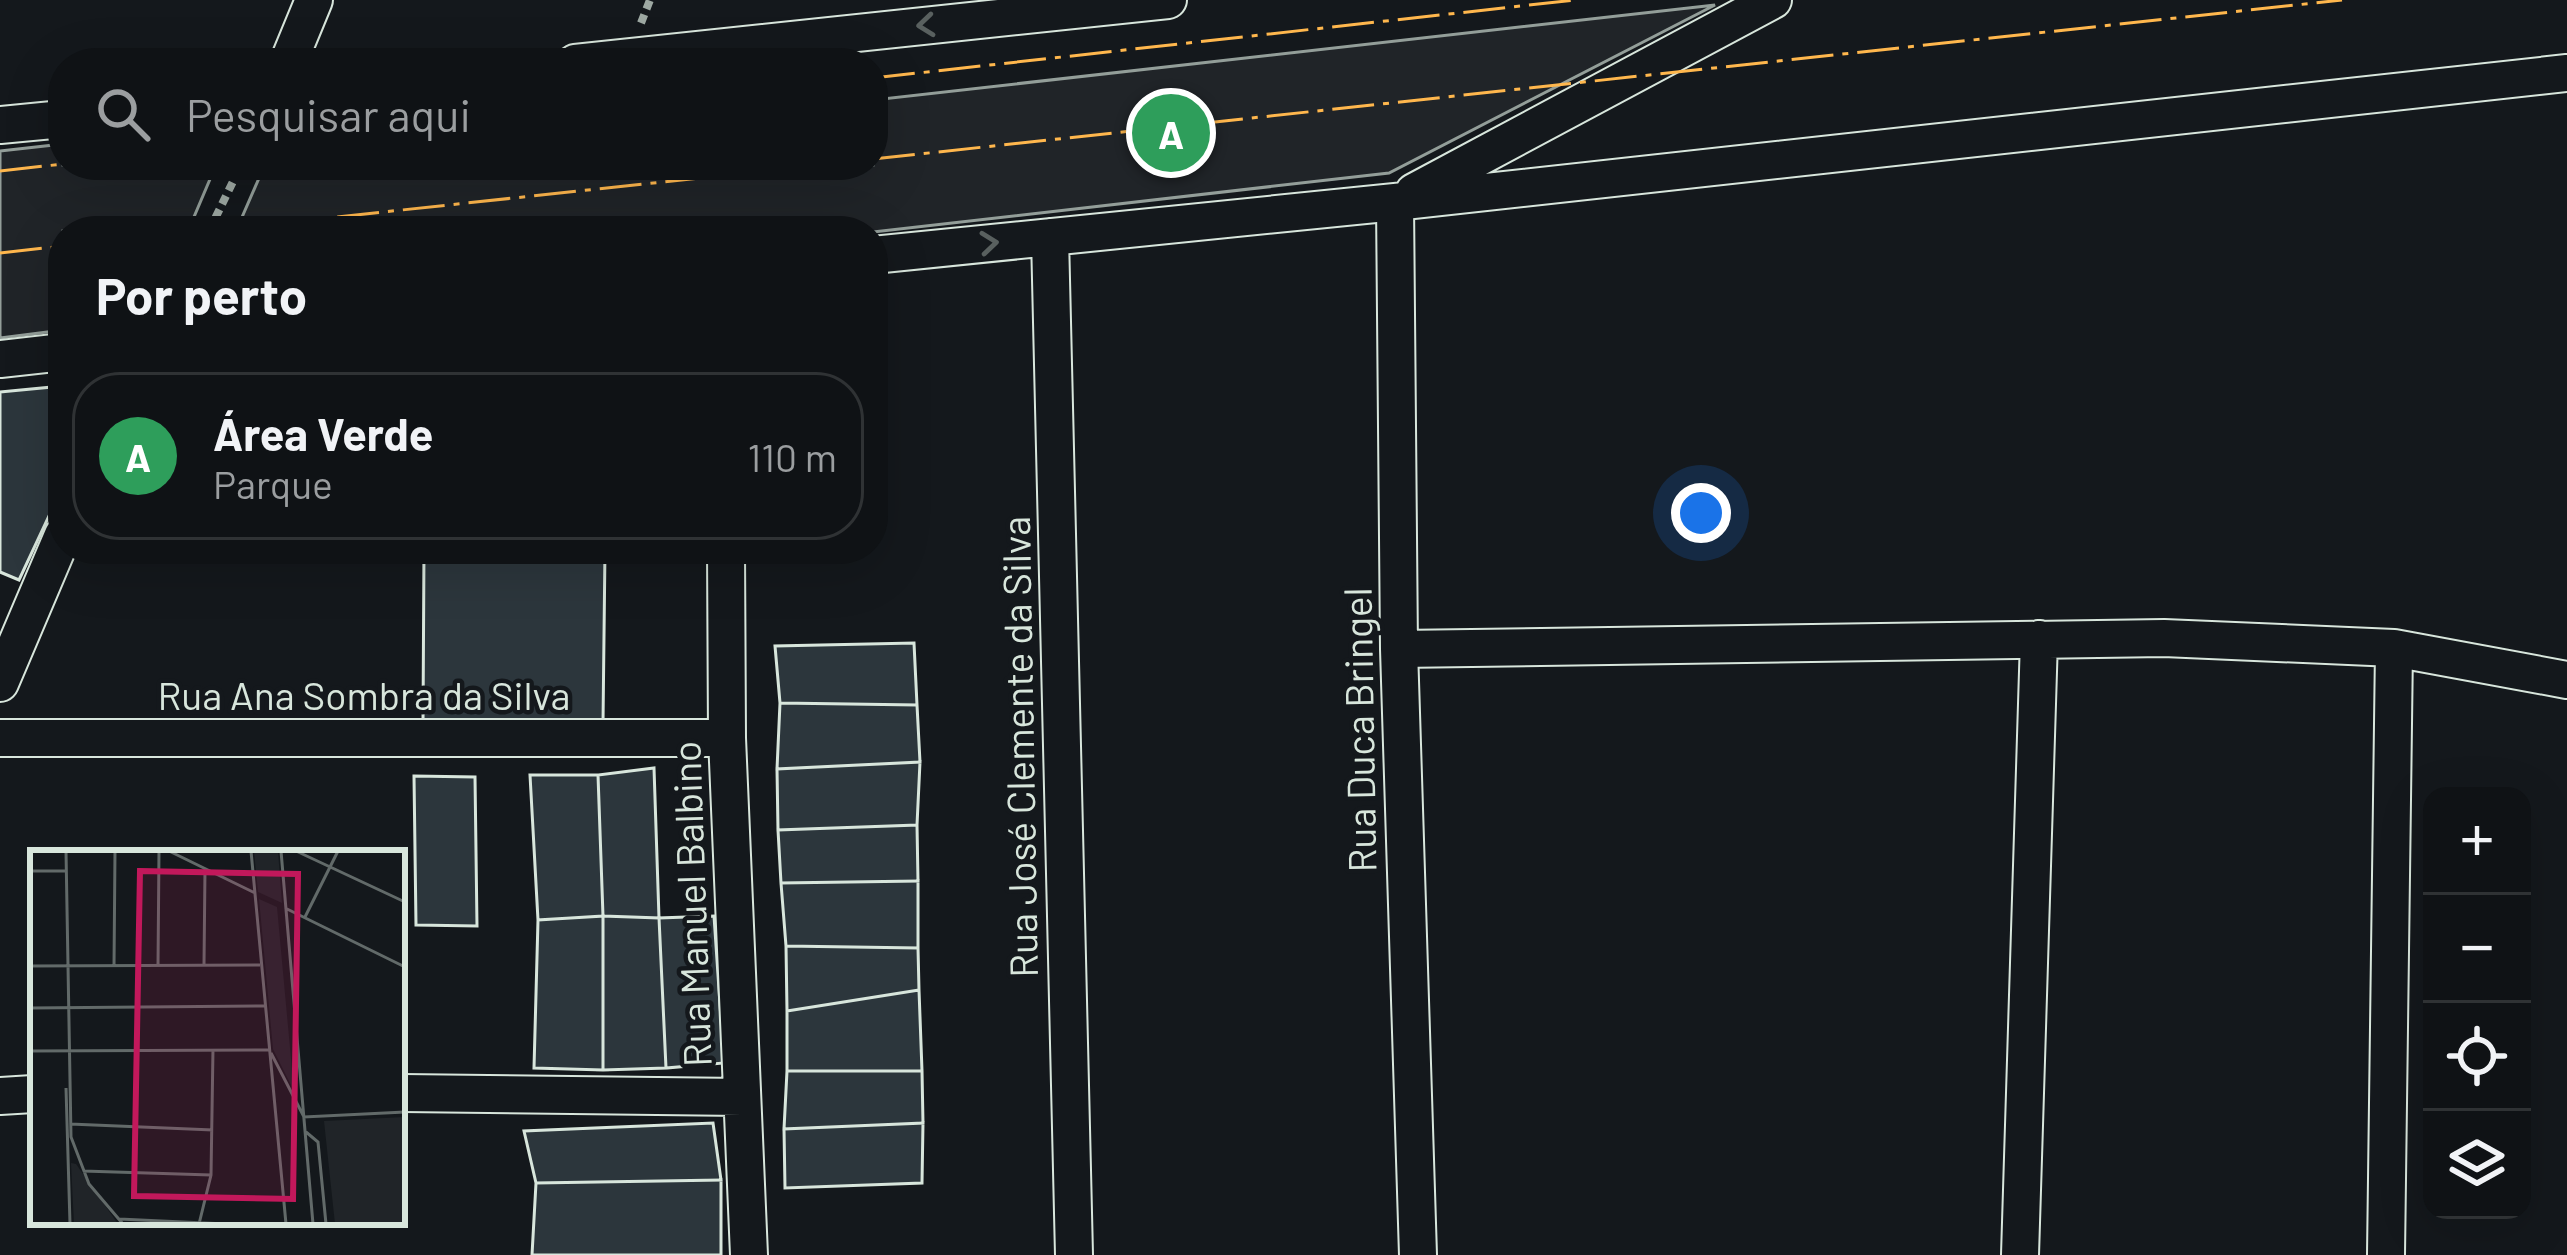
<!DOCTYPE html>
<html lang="pt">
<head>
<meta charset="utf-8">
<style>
	body { margin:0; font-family:Barlow,sans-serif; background:#181b1e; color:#f1f3f6 }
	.controls { position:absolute; right:36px; bottom:36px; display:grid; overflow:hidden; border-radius:24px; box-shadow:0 12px 48px #0002 }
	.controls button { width:108px; height:108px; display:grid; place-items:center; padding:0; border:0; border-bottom:3px solid #2f3234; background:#0f1215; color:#f1f3f6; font:60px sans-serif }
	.you { position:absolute; left:1701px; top:513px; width:42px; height:42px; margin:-30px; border:9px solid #fff; border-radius:50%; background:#1a73e8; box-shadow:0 0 0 18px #1a73e833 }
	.badge { display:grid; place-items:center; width:78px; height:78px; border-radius:50%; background:#0f766e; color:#fff; font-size:39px; font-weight:700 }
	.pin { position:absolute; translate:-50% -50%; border:6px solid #fff; box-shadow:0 3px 12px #0006 }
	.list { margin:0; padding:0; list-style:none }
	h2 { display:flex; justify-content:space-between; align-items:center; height:156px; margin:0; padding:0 48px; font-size:51px }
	h2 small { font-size:39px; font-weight:400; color:#9b9ea0 }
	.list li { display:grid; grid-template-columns:78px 1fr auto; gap:36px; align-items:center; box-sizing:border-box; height:168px; margin:0 24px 24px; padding:0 24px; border:3px solid #2f3234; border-radius:48px }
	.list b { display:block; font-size:45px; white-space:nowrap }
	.list p { margin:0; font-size:39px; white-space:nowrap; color:#9b9ea0 }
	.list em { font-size:39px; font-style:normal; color:#9b9ea0 }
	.icon { flex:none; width:66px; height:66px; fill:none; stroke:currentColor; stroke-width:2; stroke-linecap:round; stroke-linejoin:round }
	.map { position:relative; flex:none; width:2567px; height:1255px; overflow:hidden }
	.search { position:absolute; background:#0f1215; box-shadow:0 12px 48px #0002; left:48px; top:48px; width:840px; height:132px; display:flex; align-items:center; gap:30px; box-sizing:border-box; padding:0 42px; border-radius:48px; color:#9b9ea0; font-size:45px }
	.panel { position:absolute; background:#0f1215; box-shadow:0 12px 48px #0002; left:48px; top:216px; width:840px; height:348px; border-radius:48px }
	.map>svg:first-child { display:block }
	.green { fill:#202428; stroke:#939e99; stroke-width:3 }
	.building { fill:#2c363c; stroke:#d8e6dc; stroke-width:3 }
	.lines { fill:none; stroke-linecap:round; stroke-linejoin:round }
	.minor-casing { stroke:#d8e6dc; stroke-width:40 }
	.path { stroke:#9da8a2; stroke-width:8; stroke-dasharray:9 6; stroke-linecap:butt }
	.minor { stroke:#14181c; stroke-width:36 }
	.power { stroke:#ffb74d; stroke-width:3; stroke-dasharray:42 9 6 9; stroke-linecap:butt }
	.oneway { stroke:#59605f }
	.labels { text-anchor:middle; stroke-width:9; stroke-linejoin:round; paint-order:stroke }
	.street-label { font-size:39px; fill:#d8e6dc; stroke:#14181c }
	.inset-road { fill:none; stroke:#626a69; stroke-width:3 }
	.view { fill:#c2185b; fill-opacity:0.15; stroke:#c2185b; stroke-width:6 }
	.inset-edge { fill:none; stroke:#d8e6dc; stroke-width:6 }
</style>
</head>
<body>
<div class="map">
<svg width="2567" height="1255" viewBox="0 0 2567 1255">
	<rect width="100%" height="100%" fill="#14181c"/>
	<path class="green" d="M1715,5L1389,173L873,232L236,231L263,169L297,165H873V100Z
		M63,144V165H216L188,231H63V330L0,338V151Z"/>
	<path class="building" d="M63,386V486L19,580L0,572V392Z
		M424,549H605L603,723L423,722Z
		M914,643L917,705L780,703L775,646Z
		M780,703L917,705L920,762L777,769Z
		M920,762L917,825L778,830L777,769Z
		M654,768L659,918L603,916L598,775Z
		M530,775H598L603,916L538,920Z
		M414,776L475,777L477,926L416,925Z
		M917,825L918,881L781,883L778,830Z
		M918,881V948L786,946L781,883Z
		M603,916L659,918L666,1068L603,1070Z
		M603,916V1070L534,1068L538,920Z
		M714,916L724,1063L666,1068L659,918Z
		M786,946L918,948L919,990L787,1011Z
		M919,990L922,1071H787V1011Z
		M787,1071H922L923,1123L784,1129Z
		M713,1123L721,1180L536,1183L524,1131Z
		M923,1123L922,1183L785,1188L784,1129Z
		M721,1180V1255H532L536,1183Z"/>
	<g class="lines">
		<g class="minor-casing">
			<path id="minor" d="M288,63L314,0
				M575,63L1168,0
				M0,125L63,119
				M1414,192L1773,0
				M1395,202L1399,649L1418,1255
				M1050,237L1074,1255
				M873,255L1395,202L2567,73
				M0,359L63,352
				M726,549L727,738L749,1255
				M1399,649L2164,638L2394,648L2567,680
				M0,683L63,535
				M0,738H727
				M402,1093L742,1097
				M0,1096L33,1094
				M2020,1255L2039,639
				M2386,1255L2394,648"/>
		</g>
		<path class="path" d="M641,23L650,0
			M209,231L241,165"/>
		<use href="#minor" class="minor"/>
		<path class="power" d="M873,78L1575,0
			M873,159L2342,0
			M0,171L63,164
			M206,231L821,165
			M0,253L63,246"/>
	</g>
	<defs><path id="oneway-chevron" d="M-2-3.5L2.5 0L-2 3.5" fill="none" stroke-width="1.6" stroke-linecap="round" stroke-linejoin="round" transform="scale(3)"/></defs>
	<g class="oneway">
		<use href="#oneway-chevron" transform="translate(926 25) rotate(174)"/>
		<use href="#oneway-chevron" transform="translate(989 243) rotate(-6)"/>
	</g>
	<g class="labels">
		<g class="street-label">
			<text x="364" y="710">Rua Ana Sombra da Silva</text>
			<text transform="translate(1360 730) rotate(-91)" y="14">Rua Duca Bringel</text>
			<text transform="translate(1020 747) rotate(-91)" y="14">Rua José Clemente da Silva</text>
			<text transform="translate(692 904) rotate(-92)" y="14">Rua Manuel Balbino</text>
		</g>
	</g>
	<g transform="translate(30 850)">
		<rect width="375" height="375" fill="#14181c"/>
		<path d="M224,1H248L252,53L228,42ZM229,49L247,57L264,241L243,199ZM375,267V374H305L294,271ZM41,313L46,314L88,374H44Z" fill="#202428"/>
		<path class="inset-road" d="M36,1L41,287L59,334L93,374M139,1L225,43M221,1L256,374M251,1L283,374M266,1L375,52M0,21H37M255,58L375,117M275,67L308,1M174,114L175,19M128,115L129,1M0,116L230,115M84,116L85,1M0,158L236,156M0,201L240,200M241,203L274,267L375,262M36,238L40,374M40,274L183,280M276,282L288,292L296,374M53,321L181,325M89,369L196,374M169,374L181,325L183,199"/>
		<path class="view" d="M110,21L268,24L263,349L104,346Z"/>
		<rect width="375" height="375" class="inset-edge"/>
	</g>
</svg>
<div class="controls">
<button>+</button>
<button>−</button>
<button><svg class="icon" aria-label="locate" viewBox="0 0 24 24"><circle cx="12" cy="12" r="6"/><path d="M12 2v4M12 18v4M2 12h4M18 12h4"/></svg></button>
<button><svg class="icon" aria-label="layers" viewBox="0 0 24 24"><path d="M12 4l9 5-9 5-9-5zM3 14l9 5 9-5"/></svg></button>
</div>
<div class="you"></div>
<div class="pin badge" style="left:1171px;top:133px;background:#2e9e5b">A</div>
<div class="search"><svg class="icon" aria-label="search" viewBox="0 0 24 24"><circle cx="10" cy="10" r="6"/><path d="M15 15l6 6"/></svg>Pesquisar aqui</div>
<section class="panel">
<h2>Por perto<small></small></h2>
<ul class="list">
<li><span class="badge" style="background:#2e9e5b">A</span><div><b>Área Verde</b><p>Parque</p></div><em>110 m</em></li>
</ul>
</section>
</div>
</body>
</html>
